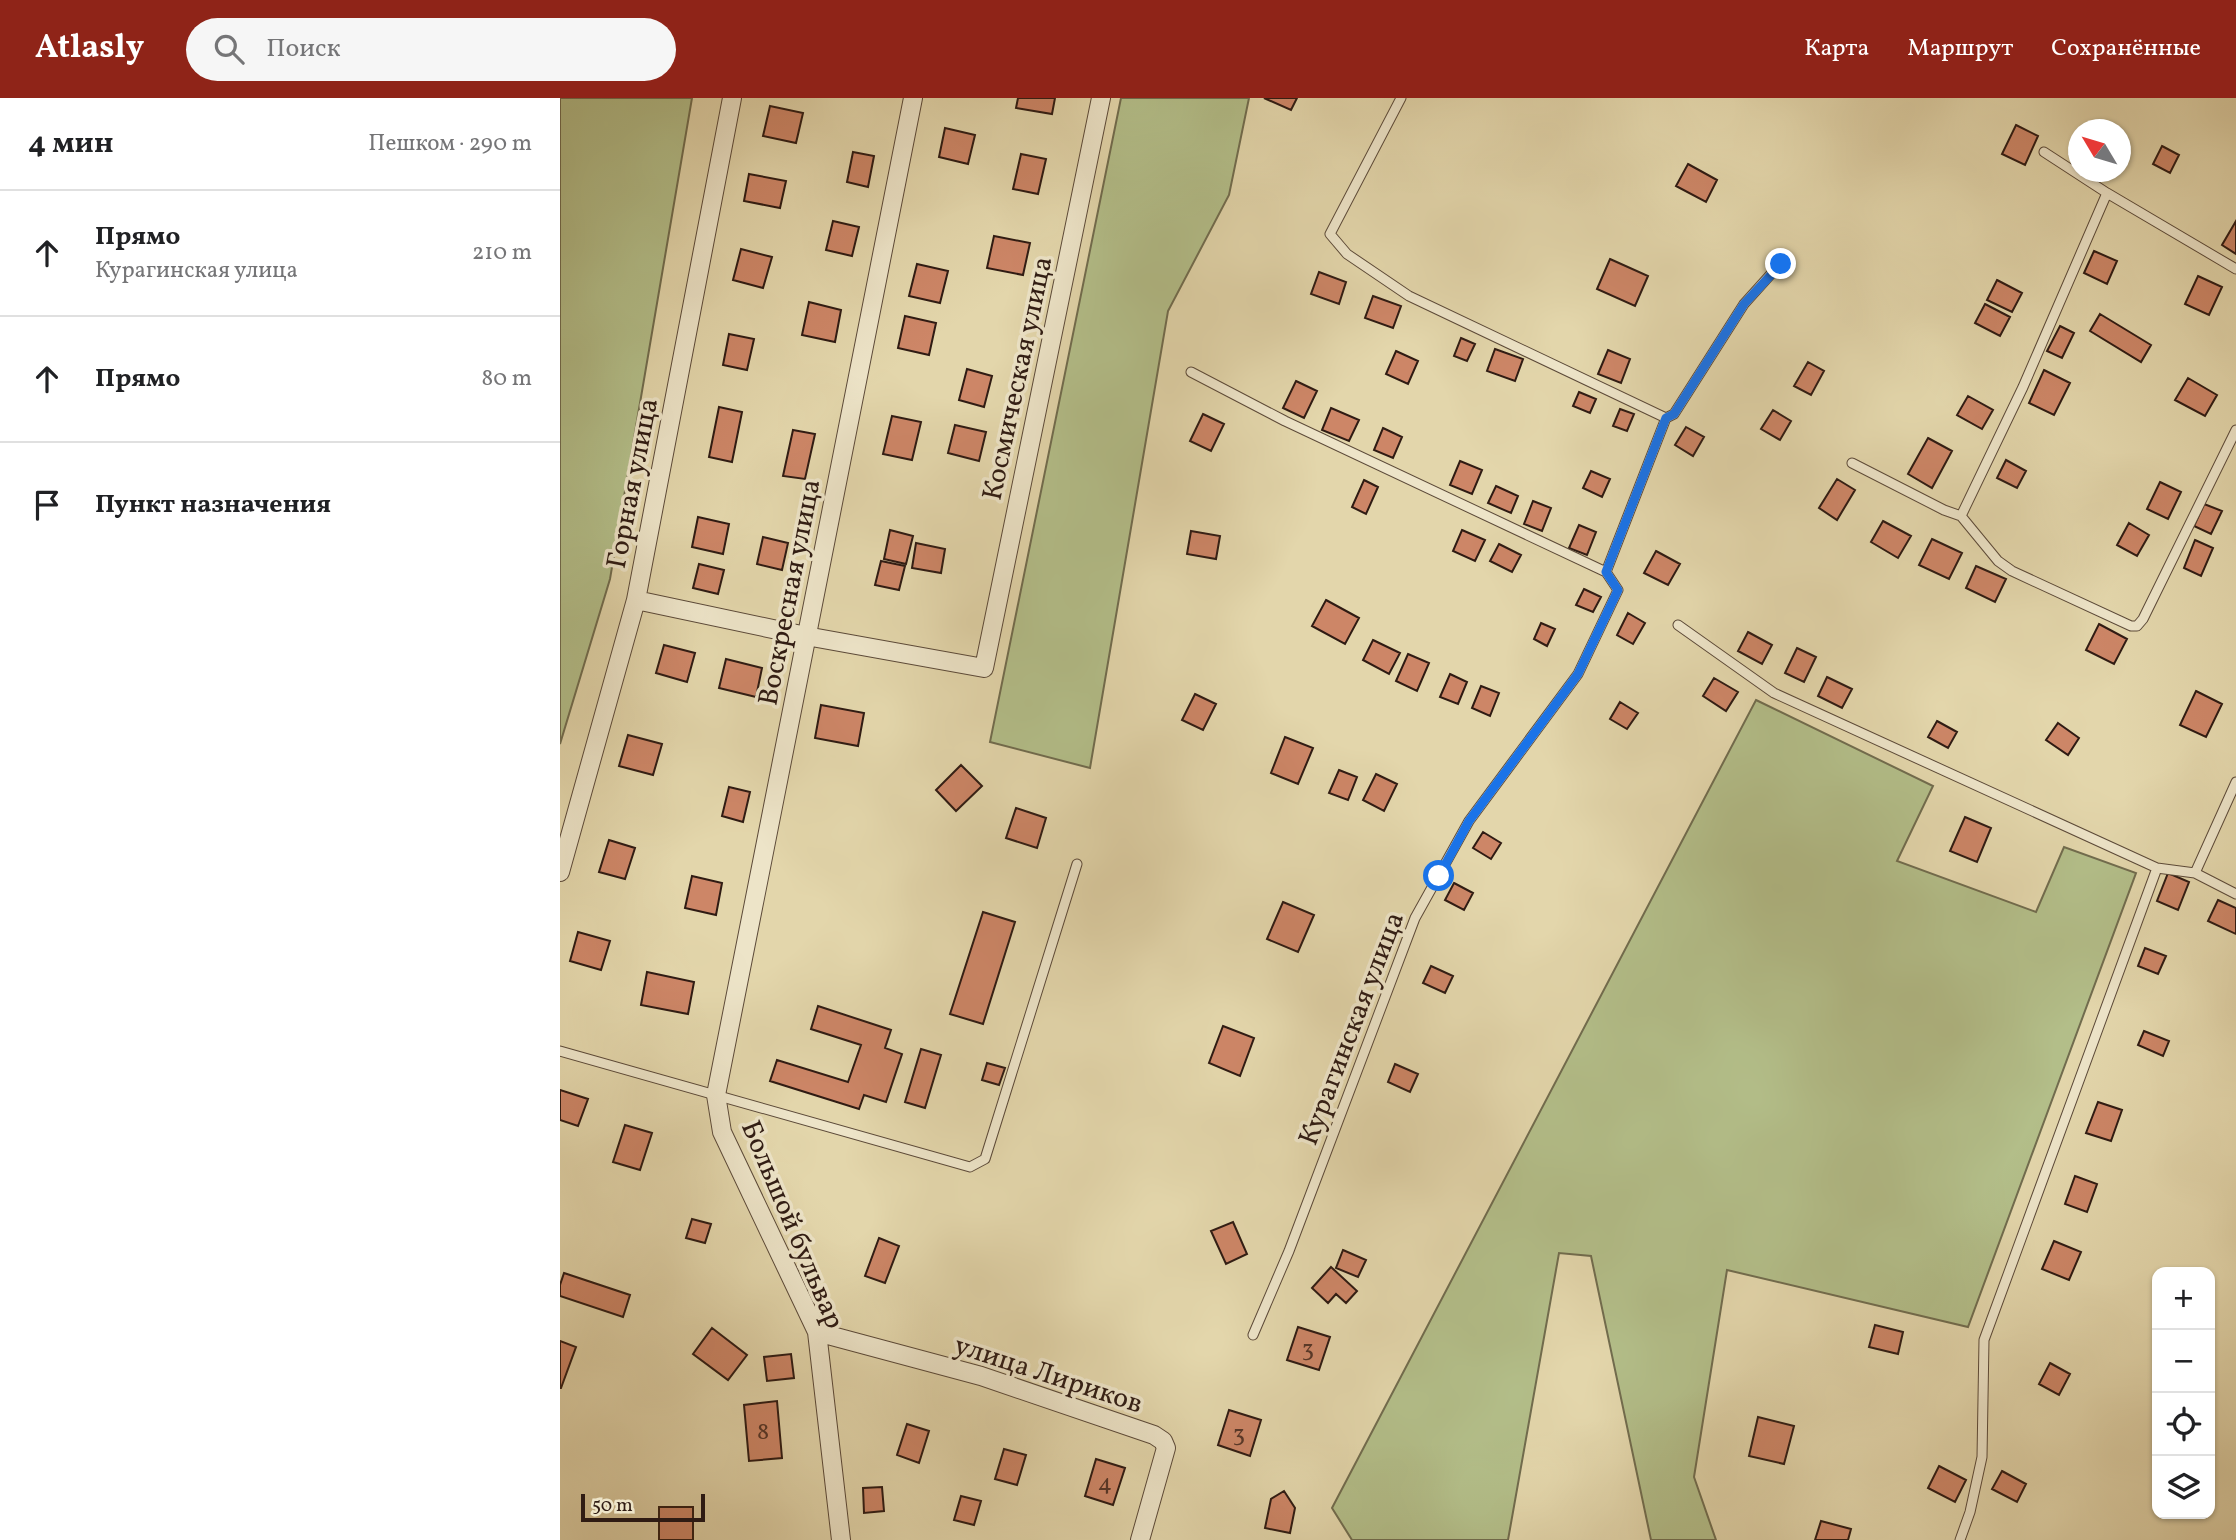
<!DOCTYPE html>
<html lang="ru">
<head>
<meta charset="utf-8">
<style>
	body { margin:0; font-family:Vollkorn,serif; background:#f6f6f6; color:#202124 }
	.controls { position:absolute; right:21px; bottom:21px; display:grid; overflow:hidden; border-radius:14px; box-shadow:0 2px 5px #0004 }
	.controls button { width:63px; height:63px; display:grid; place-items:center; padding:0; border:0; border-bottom:2px solid #e0e0e0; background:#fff; color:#202124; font:35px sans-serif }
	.compass { position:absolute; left:1508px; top:21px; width:63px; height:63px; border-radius:50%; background:#fff; box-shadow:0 2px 5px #0004; rotate:308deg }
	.scale { position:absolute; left:21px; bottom:18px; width:124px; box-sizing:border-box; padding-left:7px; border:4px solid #2f1b13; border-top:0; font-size:19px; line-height:24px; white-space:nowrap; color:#2f1b13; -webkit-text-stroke:5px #ede4c8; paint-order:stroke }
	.stop { position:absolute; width:21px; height:21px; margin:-16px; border:5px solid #1a73e8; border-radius:50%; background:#fff }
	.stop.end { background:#1a73e8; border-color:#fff; box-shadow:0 2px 7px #0008 }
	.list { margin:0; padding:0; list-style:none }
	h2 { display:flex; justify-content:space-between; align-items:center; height:91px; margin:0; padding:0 28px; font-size:30px }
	h2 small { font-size:23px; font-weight:400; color:#757577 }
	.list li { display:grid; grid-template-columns:46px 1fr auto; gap:21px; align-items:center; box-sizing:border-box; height:126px; padding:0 28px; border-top:2px solid #e0e0e0 }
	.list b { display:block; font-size:26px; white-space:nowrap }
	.list p { margin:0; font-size:23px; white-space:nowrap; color:#757577 }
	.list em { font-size:23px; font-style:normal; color:#757577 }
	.icon { flex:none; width:38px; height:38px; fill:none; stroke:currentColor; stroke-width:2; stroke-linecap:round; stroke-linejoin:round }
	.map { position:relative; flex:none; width:1676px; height:1442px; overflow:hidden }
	header { display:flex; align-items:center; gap:42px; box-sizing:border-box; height:98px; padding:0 35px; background:#8f2418; color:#fff }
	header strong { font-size:33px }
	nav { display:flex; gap:38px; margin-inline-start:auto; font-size:24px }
	.search { width:490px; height:63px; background:#f6f6f6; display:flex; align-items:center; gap:18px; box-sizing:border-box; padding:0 24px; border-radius:38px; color:#757577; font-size:26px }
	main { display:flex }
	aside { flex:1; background:#fff }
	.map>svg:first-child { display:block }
	.green { fill:#b3be89; stroke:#716c4e; stroke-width:2 }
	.building { fill:#cd8667; stroke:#2f1b13; stroke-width:2 }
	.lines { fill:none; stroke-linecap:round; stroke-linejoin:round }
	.service-casing { stroke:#5c4a39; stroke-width:11 }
	.minor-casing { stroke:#5c4a39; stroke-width:20 }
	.service { stroke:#ede4c8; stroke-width:9 }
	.minor { stroke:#ede4c8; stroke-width:18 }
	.route { stroke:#1a73e8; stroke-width:9 }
	.labels { text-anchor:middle; stroke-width:7; stroke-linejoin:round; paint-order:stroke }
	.number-label { font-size:24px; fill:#563628 }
	.street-label { font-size:28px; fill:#2f1b13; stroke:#ede4c8 }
</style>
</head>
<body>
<header>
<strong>Atlasly</strong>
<div class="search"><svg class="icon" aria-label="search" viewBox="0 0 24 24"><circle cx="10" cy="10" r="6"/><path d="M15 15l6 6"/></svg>Поиск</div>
<nav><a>Карта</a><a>Маршрут</a><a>Сохранённые</a></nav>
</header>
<main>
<aside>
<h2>4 мин<small>Пешком · 290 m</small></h2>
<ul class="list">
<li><svg class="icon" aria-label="ahead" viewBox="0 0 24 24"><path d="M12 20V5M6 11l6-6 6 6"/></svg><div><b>Прямо</b><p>Курагинская улица</p></div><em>210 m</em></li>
<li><svg class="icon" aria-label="ahead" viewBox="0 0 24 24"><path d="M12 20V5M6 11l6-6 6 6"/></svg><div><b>Прямо</b></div><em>80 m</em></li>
<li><svg class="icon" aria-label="arrive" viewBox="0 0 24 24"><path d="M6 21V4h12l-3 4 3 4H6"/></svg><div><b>Пункт назначения</b></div></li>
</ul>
</aside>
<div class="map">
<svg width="1676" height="1442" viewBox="0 0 1676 1442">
	<rect width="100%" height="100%" fill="#e3d6ab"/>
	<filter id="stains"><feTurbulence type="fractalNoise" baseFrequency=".00286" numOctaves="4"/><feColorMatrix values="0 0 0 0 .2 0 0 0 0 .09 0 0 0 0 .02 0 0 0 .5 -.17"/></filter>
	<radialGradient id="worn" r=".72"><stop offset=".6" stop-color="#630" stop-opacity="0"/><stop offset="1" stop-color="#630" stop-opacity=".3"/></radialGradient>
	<path class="green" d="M0,0H132L50,481L0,646Z
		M561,0H689L669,97L608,213L530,670L430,644Z
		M1196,602L1373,688L1337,763L1476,814L1504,749L1576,775L1408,1229L1167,1172L1134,1379L1156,1442H1091L1031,1158L999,1155L948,1442H792L772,1410Z"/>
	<path class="building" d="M458,0H495L492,16L456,10Z
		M704,0H737L731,12Z
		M210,8L243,15L236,45L203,38Z
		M1456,27L1478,38L1465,67L1442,56Z
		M385,30L415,37L408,66L379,59Z
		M1602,48L1619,57L1610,75L1593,66Z
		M293,54L314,58L308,89L287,84Z
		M461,56L486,61L478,96L453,91Z
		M1128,66L1157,82L1146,104L1116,88Z
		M189,76L226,83L220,110L184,103Z
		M273,123L299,129L292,158L266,152Z
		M1676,123V156L1662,147Z
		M434,138L470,145L463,177L427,170Z
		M181,151L212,159L203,190L173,182Z
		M1534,153L1557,163L1547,186L1524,175Z
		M1050,161L1088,178L1075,208L1037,191Z
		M357,166L388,173L380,205L349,198Z
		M759,174L786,184L779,206L751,196Z
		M1638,178L1662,189L1649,217L1625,206Z
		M1437,182L1462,195L1452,214L1427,202Z
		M813,198L841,208L833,230L805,220Z
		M249,204L281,212L275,244L242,237Z
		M1425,206L1450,219L1440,238L1415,225Z
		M1540,216L1591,247L1581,264L1530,233Z
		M345,218L376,225L369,257L338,250Z
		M1500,228L1514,235L1502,260L1487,253Z
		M169,236L194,241L187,272L163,267Z
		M901,240L915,246L907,263L894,258Z
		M935,251L963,261L955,283L927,273Z
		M1048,252L1070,261L1061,285L1038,276Z
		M836,253L858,263L848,286L826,276Z
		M1248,264L1264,273L1251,297L1234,288Z
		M407,271L432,278L424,309L399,302Z
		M1484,272L1510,285L1494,317L1469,305Z
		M1628,280L1657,297L1645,318L1615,302Z
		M736,283L757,293L744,320L723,310Z
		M1019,294L1036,301L1030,315L1013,308Z
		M1408,298L1433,312L1422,331L1397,317Z
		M159,309L182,314L172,364L149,359Z
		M771,310L799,322L789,343L762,332Z
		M1060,311L1074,316L1067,333L1053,328Z
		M1213,312L1231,323L1220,342L1201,331Z
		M643,316L664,326L651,353L630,343Z
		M332,318L361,324L352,362L323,356Z
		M395,327L426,334L419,363L388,355Z
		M1126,329L1144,339L1133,358L1115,347Z
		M823,330L842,339L833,360L814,352Z
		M233,332L255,336L245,381L223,378Z
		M1368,340L1392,353L1372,390L1348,376Z
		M1446,362L1466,373L1457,390L1437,380Z
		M900,363L922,372L912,396L890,387Z
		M1031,373L1050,381L1042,399L1023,390Z
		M1277,381L1295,392L1277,422L1259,410Z
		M804,382L818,389L806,416L792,409Z
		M1600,384L1621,394L1608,421L1587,411Z
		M936,388L958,398L951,415L928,405Z
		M973,403L991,410L982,433L964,426Z
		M1644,406L1662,413L1651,436L1634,428Z
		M138,419L169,426L163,456L132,449Z
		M1323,423L1351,438L1338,460L1311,444Z
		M1569,425L1589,437L1577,458L1557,447Z
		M1019,427L1036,434L1027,457L1009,450Z
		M330,432L353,438L346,466L324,461Z
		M902,432L925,442L915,463L893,453Z
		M631,433L660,438L656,461L627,456Z
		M203,439L228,445L222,472L197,466Z
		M1372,441L1402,455L1389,481L1359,467Z
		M1635,442L1653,450L1641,478L1624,470Z
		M356,445L385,451L381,475L352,470Z
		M939,446L961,457L952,474L930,463Z
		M1096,453L1120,466L1108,487L1084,475Z
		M321,463L345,468L339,492L315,487Z
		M139,466L164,472L158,496L133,490Z
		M1416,468L1446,481L1435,504L1406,490Z
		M1024,491L1041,499L1033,514L1016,507Z
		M766,502L799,520L785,546L752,528Z
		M1068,515L1085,525L1073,546L1057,537Z
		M981,525L995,531L987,548L974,541Z
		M1539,526L1567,541L1554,566L1526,552Z
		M1188,534L1212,547L1202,566L1178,553Z
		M813,542L840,555L829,576L803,562Z
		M104,547L135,555L127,584L96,575Z
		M1237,550L1256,559L1244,584L1225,575Z
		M848,556L869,565L857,593L836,583Z
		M166,561L202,570L196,599L159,590Z
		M890,576L907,584L898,606L880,599Z
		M1267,579L1292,591L1282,610L1258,598Z
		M1154,580L1178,594L1166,613L1143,598Z
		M921,588L939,595L930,618L912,610Z
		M1636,593L1662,606L1646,639L1620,627Z
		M635,596L656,606L643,632L622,622Z
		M1060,604L1078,615L1067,631L1050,621Z
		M261,607L304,615L298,648L255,640Z
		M1377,623L1397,634L1388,650L1368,639Z
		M1498,625L1519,640L1508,657L1486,642Z
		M68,637L102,646L93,677L59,668Z
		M725,639L753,650L738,686L711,675Z
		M401,667L422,688L396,713L376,692Z
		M779,672L797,679L788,702L769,695Z
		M816,676L837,686L824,713L803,702Z
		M169,689L190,694L183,724L162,718Z
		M456,710L486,720L477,750L446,740Z
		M1405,719L1431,730L1417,764L1390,753Z
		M923,734L941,745L931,761L913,750Z
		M49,742L75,750L65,781L39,774Z
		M1608,775L1629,784L1618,812L1597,803Z
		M132,778L162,785L156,817L125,810Z
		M894,785L913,795L904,812L885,802Z
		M1658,802L1676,810V836L1648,823Z
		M723,804L754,817L738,854L707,841Z
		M423,814L455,824L423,926L390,916Z
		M18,834L50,843L41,872L10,863Z
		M1585,850L1606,858L1598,876L1578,868Z
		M871,868L893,878L885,895L863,885Z
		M87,874L134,884L128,916L81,907Z
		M258,908L331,932L325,950L342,956L326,1004L304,997L299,1011L210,983L217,962L288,984L301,947L251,931Z
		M663,928L694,940L680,978L649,965Z
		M1584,933L1609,943L1603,958L1578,947Z
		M361,951L381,957L365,1010L345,1004Z
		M427,965L445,970L439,987L422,982Z
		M835,966L858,976L850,994L828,984Z
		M0,992L28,1001L18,1028L0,1022Z
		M1538,1004L1562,1012L1551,1043L1526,1035Z
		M65,1027L92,1035L80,1072L53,1064Z
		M1515,1078L1537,1086L1527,1114L1505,1106Z
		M132,1121L151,1126L145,1145L126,1140Z
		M673,1124L687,1156L666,1166L651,1133Z
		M319,1140L339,1148L325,1185L305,1178Z
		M1494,1143L1521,1154L1509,1182L1482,1171Z
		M783,1152L806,1162L798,1179L776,1170Z
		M771,1169L797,1193L786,1205L776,1196L768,1205L752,1190Z
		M4,1175L70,1197L63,1219L0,1198V1187Z
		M1315,1227L1343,1234L1338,1256L1309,1249Z
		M738,1229L770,1239L759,1272L727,1262Z
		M152,1230L187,1257L168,1282L133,1256Z
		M0,1243L16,1249L1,1290H0Z
		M231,1256L234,1280L207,1283L204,1259Z
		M1490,1265L1510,1276L1499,1297L1479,1286Z
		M217,1303L222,1360L189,1363L184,1307Z
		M669,1312L701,1322L690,1358L658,1347Z
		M1198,1319L1234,1328L1224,1366L1189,1358Z
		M347,1326L369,1333L359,1365L337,1357Z
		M444,1351L466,1357L457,1387L435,1381Z
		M536,1361L565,1370L553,1407L525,1398Z
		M1379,1368L1406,1382L1395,1404L1368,1390Z
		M1442,1373L1466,1386L1457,1404L1432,1391Z
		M322,1389L324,1413L304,1415L303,1390Z
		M724,1393L735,1410L730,1435L705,1430L711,1401Z
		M401,1398L421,1403L414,1427L394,1422Z
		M99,1409H133V1442H99Z
		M1261,1423L1291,1431L1288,1442H1255Z"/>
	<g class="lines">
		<g class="service-casing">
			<path id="service" d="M841,0L770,136L787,156L849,198L1106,320L1114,316L1184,206L1221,165
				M1484,54L1547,95L1676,171
				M631,274L725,323L1046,474
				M1292,365L1384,412L1401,418L1438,463L1452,473L1571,528H1577L1583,521L1676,332
				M1401,418L1463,289L1547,95
				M1118,527L1214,595L1597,770
				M1676,684L1635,775L1676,796
				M0,953L410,1069L425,1061L517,766
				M693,1237L729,1153L855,820L909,723L1018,576L1058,492L1046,474L1106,320
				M1400,1442L1410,1414L1422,1359L1424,1242L1597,770L1635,775"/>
		</g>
		<g class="minor-casing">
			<path id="minor" d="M76,502L246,538L424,570L541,0
				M0,774L76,502L172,0
				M257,1234L421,1278L594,1337L603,1343L606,1350L580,1442
				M281,1442L257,1234L162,1034L156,997L353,0"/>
		</g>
		<use href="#service" class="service"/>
		<use href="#minor" class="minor"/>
	</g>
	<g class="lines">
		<path class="route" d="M879,778L909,723L1018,576L1058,492L1046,474L1106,320L1114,316L1184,206L1221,166"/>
	</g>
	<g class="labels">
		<g class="number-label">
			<text x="748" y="1258">3</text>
			<text x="203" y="1341">8</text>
			<text x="679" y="1343">3</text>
			<text x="545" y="1392">4</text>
		</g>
		<g class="street-label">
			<text transform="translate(456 280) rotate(-78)" y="10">Космическая улица</text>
			<text transform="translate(71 385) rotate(-79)" y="10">Горная улица</text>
			<text transform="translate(228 494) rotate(-79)" y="10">Воскресная улица</text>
			<text transform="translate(790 930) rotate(-69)" y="10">Курагинская улица</text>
			<text transform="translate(234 1126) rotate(67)" y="10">Большой бульвар</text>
			<text transform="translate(489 1275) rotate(18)" y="10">улица Лириков</text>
		</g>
	</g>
	<rect width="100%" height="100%" filter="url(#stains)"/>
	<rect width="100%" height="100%" fill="url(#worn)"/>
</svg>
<div class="controls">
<button>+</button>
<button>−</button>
<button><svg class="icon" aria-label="locate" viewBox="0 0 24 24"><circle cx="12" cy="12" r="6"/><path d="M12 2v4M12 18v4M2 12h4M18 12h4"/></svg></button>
<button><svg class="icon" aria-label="layers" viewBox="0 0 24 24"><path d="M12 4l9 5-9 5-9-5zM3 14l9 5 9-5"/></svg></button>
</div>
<svg class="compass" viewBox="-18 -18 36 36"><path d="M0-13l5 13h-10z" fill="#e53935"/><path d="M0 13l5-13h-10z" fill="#757577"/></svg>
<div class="scale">50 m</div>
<div class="stop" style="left:879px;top:778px"></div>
<div class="stop end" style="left:1221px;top:166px"></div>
</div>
</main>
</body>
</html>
